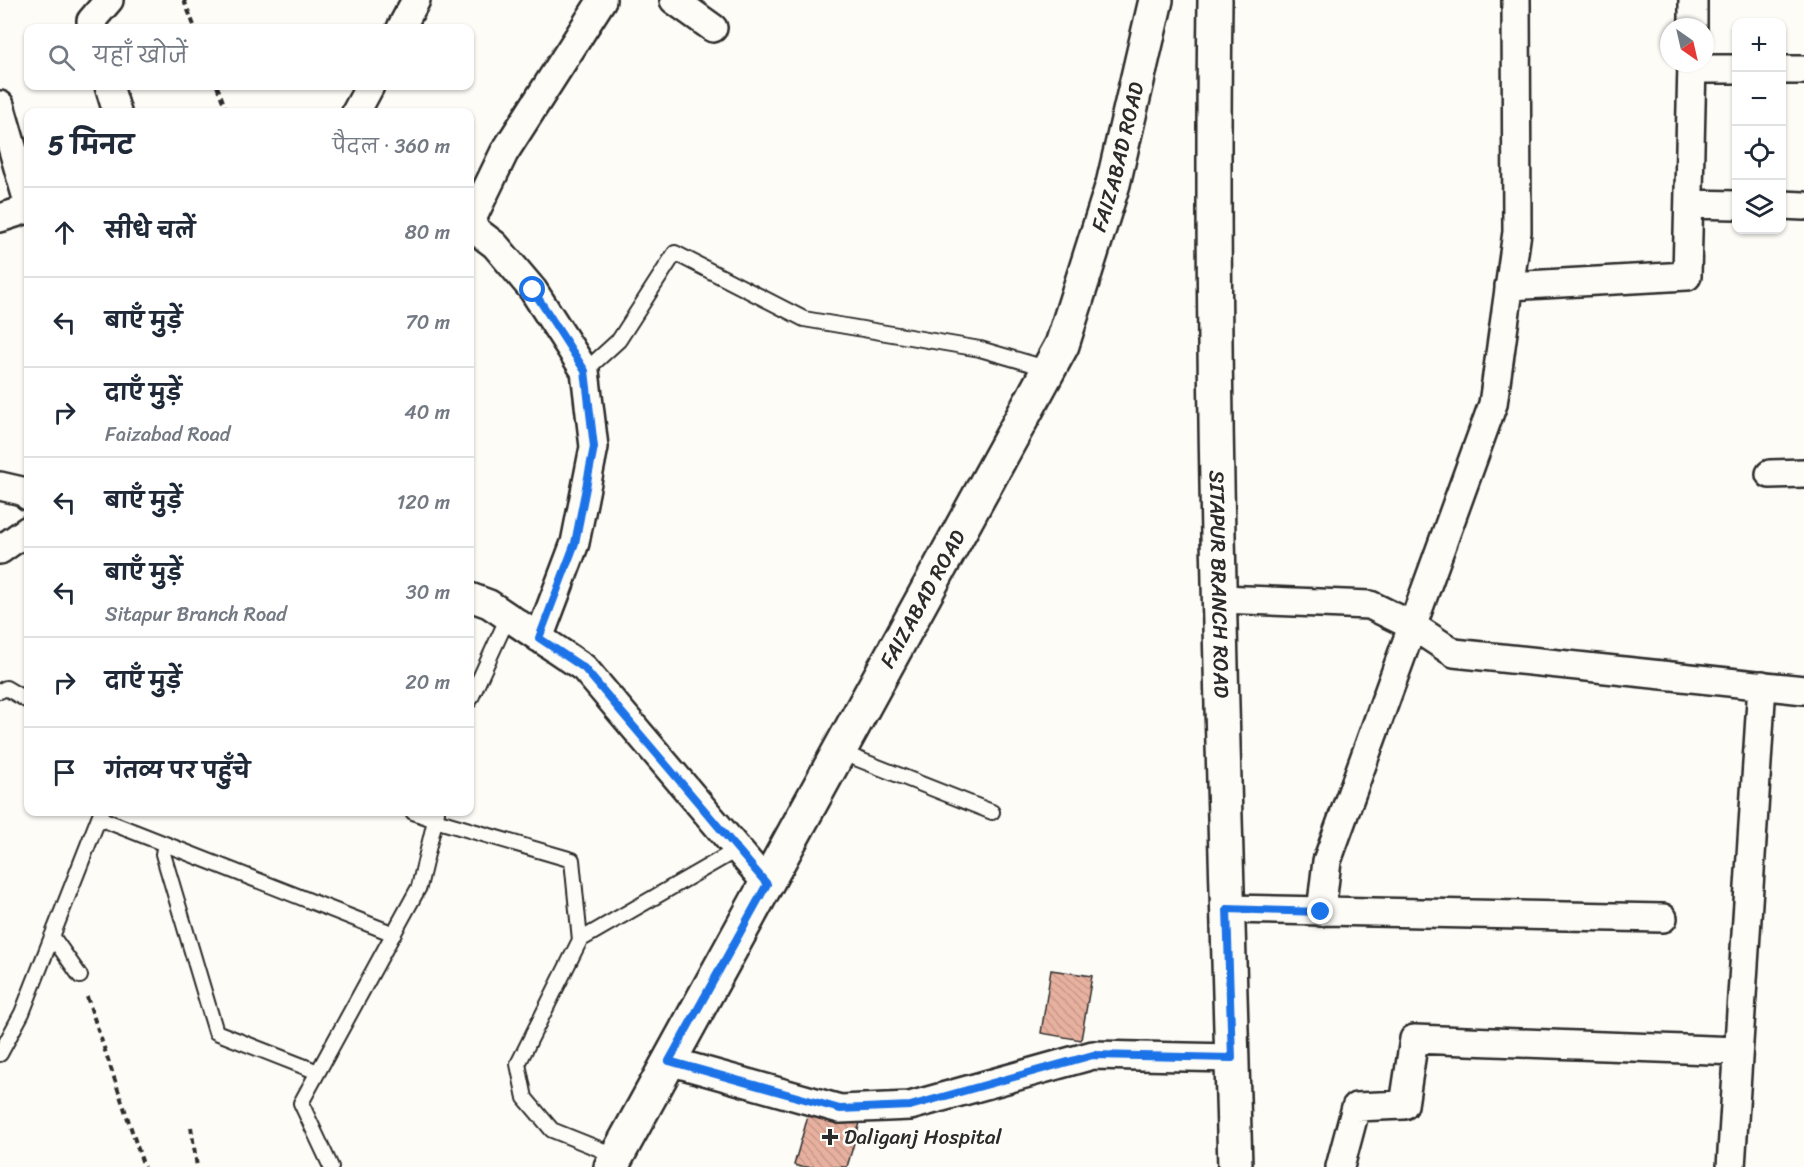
<!DOCTYPE html>
<html lang="hi">
<head>
<meta charset="utf-8">
<style>
	body { margin:0; font-family:Sriracha,"Playpen Sans Deva",sans-serif; background:#f6f6f7; color:#1f2937 }
	.controls { position:absolute; right:18px; top:18px; display:grid; overflow:hidden; border-radius:12px; box-shadow:0 2px 4px #0004 }
	.controls button { width:54px; height:54px; display:grid; place-items:center; padding:0; border:0; border-bottom:2px solid #e0e1e3; background:#fff; color:#1f2937; font:30px sans-serif }
	.compass { position:absolute; left:1660px; top:18px; width:54px; height:54px; border-radius:50%; background:#fff; box-shadow:0 2px 4px #0004; rotate:146deg }
	.stop { position:absolute; width:18px; height:18px; margin:-14px; border:4px solid #1a73e8; border-radius:50%; background:#fff }
	.stop.end { background:#1a73e8; border-color:#fff; box-shadow:0 2px 6px #0008 }
	.list { margin:0; padding:0; list-style:none }
	h2 { display:flex; justify-content:space-between; align-items:center; height:78px; margin:0; padding:0 24px; font-size:26px }
	h2 small { font-size:20px; font-weight:400; color:#747a83 }
	.list li { display:grid; grid-template-columns:39px 1fr auto; gap:18px; align-items:center; box-sizing:border-box; height:90px; padding:0 24px; border-top:2px solid #e0e1e3 }
	.list b { display:block; font-size:22px; white-space:nowrap }
	.list p { margin:0; font-size:20px; white-space:nowrap; color:#747a83 }
	.list em { font-size:20px; font-style:normal; color:#747a83 }
	.icon { flex:none; width:33px; height:33px; fill:none; stroke:currentColor; stroke-width:2; stroke-linecap:round; stroke-linejoin:round }
	.map { position:relative; flex:none; width:1804px; height:1167px; overflow:hidden }
	.search { position:absolute; background:#fff; box-shadow:0 2px 4px #0004; left:24px; top:24px; width:450px; height:66px; display:flex; align-items:center; gap:15px; box-sizing:border-box; padding:0 21px; border-radius:12px; color:#747a83; font-size:22px }
	.panel { position:absolute; background:#fff; box-shadow:0 2px 4px #0004; left:24px; top:108px; width:450px; height:708px; border-radius:12px }
	.map>svg:first-child { display:block }
	.building { fill:url(#building-back-hatch); stroke:#2b2b2b; stroke-width:1.5 }
	.lines { fill:none; stroke-linecap:round; stroke-linejoin:round }
	.service-casing { stroke:#2b2b2b; stroke-width:18 }
	.minor-casing { stroke:#2b2b2b; stroke-width:32 }
	.tertiary-casing { stroke:#2b2b2b; stroke-width:38 }
	.primary-casing { stroke:#2b2b2b; stroke-width:38 }
	.path { stroke:#2b2b2b; stroke-width:4; stroke-dasharray:6 4.5; stroke-linecap:butt }
	.service { stroke:#fdfcf7; stroke-width:14 }
	.minor { stroke:#fdfcf7; stroke-width:27 }
	.tertiary { stroke:#fdfcf7; stroke-width:33 }
	.primary { stroke:#fdfcf7; stroke-width:33 }
	.route { stroke:#1a73e8; stroke-width:8 }
	.poi-dot { fill:#2b2b2b; stroke:#fdfcf7; stroke-width:2 }
	.labels { text-anchor:middle; stroke-width:5; stroke-linejoin:round; paint-order:stroke }
	.street-label { font-size:21px; fill:#2b2b2b; stroke:#fdfcf7 }
	.poi-label { font-size:21px; fill:#2b2b2b; stroke:#fdfcf7; text-anchor:start }
</style>
</head>
<body>
<div class="map">
<svg width="1804" height="1167" viewBox="0 0 1804 1167">
	<defs>
		<pattern id="building-back-hatch" width="6" height="6" patternUnits="userSpaceOnUse" patternTransform="scale(1.5)"><rect width="6" height="6" fill="#e8b19f"/><path d="M-1 5l2 2M0 0l6 6M5-1l2 2" fill="none" stroke="#c79889"/></pattern>
	</defs>
	<rect width="100%" height="100%" fill="#fdfcf7"/>
	<filter id="ink" filterUnits="userSpaceOnUse"><feTurbulence type="fractalNoise" baseFrequency=".0167" numOctaves="2"/><feDisplacementMap in="SourceGraphic" scale="12" xChannelSelector="R" yChannelSelector="G"/><feConvolveMatrix kernelMatrix="1 2 1 2 8 2 1 2 1" color-interpolation-filters="sRGB"/></filter>
	<g filter="url(#ink)">
		<path class="building" d="M1051,970L1092,976L1081,1040L1041,1033Z
			M812,1102L862,1116L847,1167H801L794,1165Z"/>
		<g class="lines">
			<g class="service-casing">
				<path id="service" d="M585,371L619,340L675,253L804,319L980,349L1049,369
					M0,691L6,688L28,701
					M470,700L508,617
					M840,752L992,812
					M413,812L435,820L572,860L580,940
					M99,818L394,934
					M165,844L163,854L216,1032L318,1072
					M52,936L80,976
					M0,1054L22,1013L101,812
					M617,1156L552,1130L525,1098L518,1064L580,940L738,849
					M331,1167L301,1103L419,887L437,812"/>
			</g>
			<g class="minor-casing">
				<path id="minor" d="M674,0L713,28
					M1693,27V0
					M93,28L91,21L109,0
					M401,28L416,0
					M1692,69H1736
					M1782,70H1804
					M109,86L117,112
					M0,105L28,202
					M356,112L370,86
					M1689,204L1736,205
					M1782,205L1804,206
					M0,218L28,209
					M470,223L504,153L602,0
					M470,226L495,245L533,290L585,371L594,447L575,543L539,638
					M1509,286L1687,276L1692,63
					M1770,474L1804,473
					M0,486L26,492L28,496
					M0,550L28,530
					M470,597L489,604L584,668L767,884
					M1220,599L1370,605L1413,626L1454,653L1804,690
					M1227,909L1663,918
					M1321,912L1327,861L1493,404L1517,232L1516,0
					M669,1061L840,1109L910,1106L1093,1055L1232,1058
					M1340,1167L1356,1107L1404,1105L1414,1039L1738,1051
					M1731,1167L1762,685"/>
			</g>
			<g class="tertiary-casing">
				<g id="tertiary">
					<path id="s1" d="M1215,0C1210,389 1224,778 1235,1167"/>
				</g>
			</g>
			<g class="primary-casing">
				<g id="primary">
					<path id="s2" d="M611,1167L1062,345L1113,184L1156,0"/>
				</g>
			</g>
			<path class="path" d="M184,0L195,28
				M217,86L227,112
				M87,997L144,1167
				M191,1127L197,1167"/>
			<use href="#service" class="service"/>
			<use href="#minor" class="minor"/>
			<use href="#tertiary" class="tertiary"/>
			<use href="#primary" class="primary"/>
		</g>
	</g>
	<g class="lines" filter="url(#ink)">
		<path class="route" d="M533,290L585,371L594,447L575,543L539,638L584,668L767,884L669,1061L840,1109L910,1106L1093,1055L1232,1058L1227,909L1321,912"/>
	</g>
	<path class="poi-dot" d="M827 1128h6v6h6v6h-6v6h-6v-6h-6v-6h6z"/>
	<g class="labels">
		<g class="street-label">
			<text dy="7" stroke="none"><textPath href="#s2" startOffset="1134">FAIZABAD ROAD</textPath></text>
			<text dy="7" stroke="none"><textPath href="#s1" startOffset="584">SITAPUR BRANCH ROAD</textPath></text>
			<text dy="7" stroke="none"><textPath href="#s2" startOffset="648">FAIZABAD ROAD</textPath></text>
		</g>
		<g class="poi-label">
			<text x="844" y="1144">Daliganj Hospital</text>
		</g>
	</g>
</svg>
<div class="controls">
<button>+</button>
<button>−</button>
<button><svg class="icon" aria-label="locate" viewBox="0 0 24 24"><circle cx="12" cy="12" r="6"/><path d="M12 2v4M12 18v4M2 12h4M18 12h4"/></svg></button>
<button><svg class="icon" aria-label="layers" viewBox="0 0 24 24"><path d="M12 4l9 5-9 5-9-5zM3 14l9 5 9-5"/></svg></button>
</div>
<svg class="compass" viewBox="-18 -18 36 36"><path d="M0-13l5 13h-10z" fill="#e53935"/><path d="M0 13l5-13h-10z" fill="#747a83"/></svg>
<div class="stop" style="left:533px;top:290px"></div>
<div class="stop end" style="left:1321px;top:912px"></div>
<div class="search"><svg class="icon" aria-label="search" viewBox="0 0 24 24"><circle cx="10" cy="10" r="6"/><path d="M15 15l6 6"/></svg>यहाँ खोजें</div>
<section class="panel">
<h2>5 मिनट<small>पैदल · 360 m</small></h2>
<ul class="list">
<li><svg class="icon" aria-label="ahead" viewBox="0 0 24 24"><path d="M12 20V5M6 11l6-6 6 6"/></svg><div><b>सीधे चलें</b></div><em>80 m</em></li>
<li><svg class="icon" aria-label="left" viewBox="0 0 24 24"><path d="M17 20v-9H6M10 6l-5 5 5 5"/></svg><div><b>बाएँ मुड़ें</b></div><em>70 m</em></li>
<li><svg class="icon" aria-label="right" viewBox="0 0 24 24"><path d="M7 20v-9h11M14 6l5 5-5 5"/></svg><div><b>दाएँ मुड़ें</b><p>Faizabad Road</p></div><em>40 m</em></li>
<li><svg class="icon" aria-label="left" viewBox="0 0 24 24"><path d="M17 20v-9H6M10 6l-5 5 5 5"/></svg><div><b>बाएँ मुड़ें</b></div><em>120 m</em></li>
<li><svg class="icon" aria-label="left" viewBox="0 0 24 24"><path d="M17 20v-9H6M10 6l-5 5 5 5"/></svg><div><b>बाएँ मुड़ें</b><p>Sitapur Branch Road</p></div><em>30 m</em></li>
<li><svg class="icon" aria-label="right" viewBox="0 0 24 24"><path d="M7 20v-9h11M14 6l5 5-5 5"/></svg><div><b>दाएँ मुड़ें</b></div><em>20 m</em></li>
<li><svg class="icon" aria-label="arrive" viewBox="0 0 24 24"><path d="M6 21V4h12l-3 4 3 4H6"/></svg><div><b>गंतव्य पर पहुँचे</b></div></li>
</ul>
</section>
</div>
</body>
</html>
